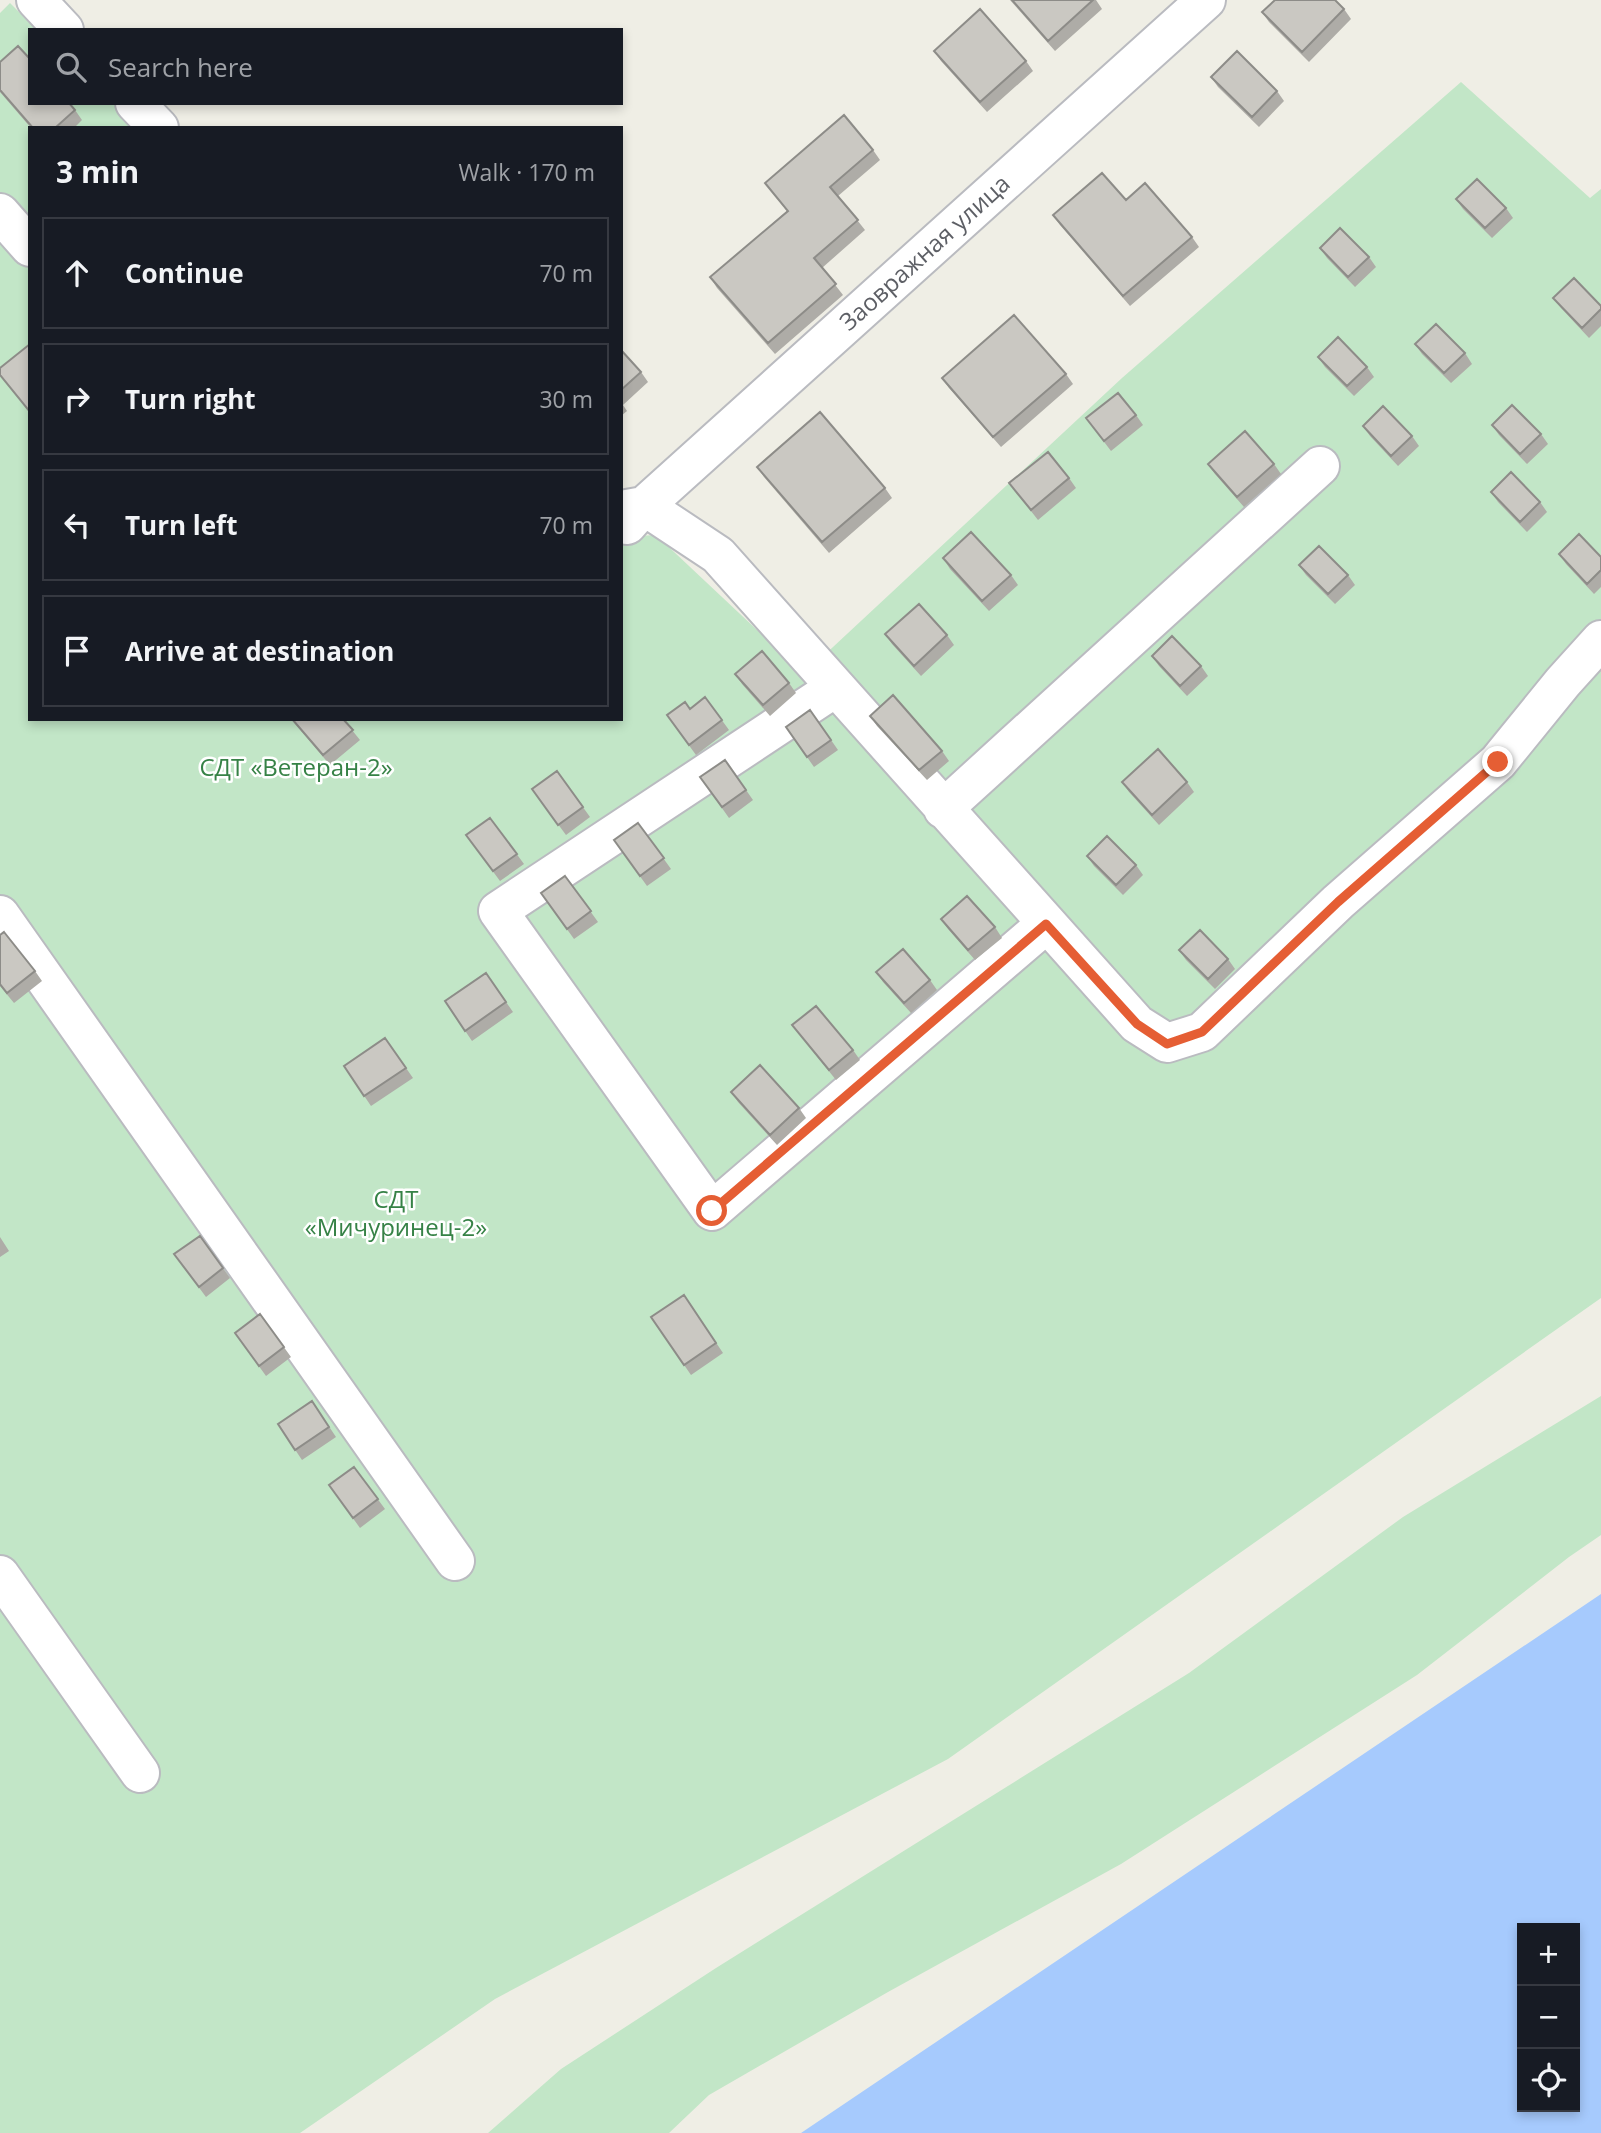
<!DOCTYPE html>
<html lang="en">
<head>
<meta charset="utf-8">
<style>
	body { margin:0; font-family:"Open Sans",sans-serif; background:#20242c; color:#f1f3f6 }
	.controls { position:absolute; right:21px; bottom:21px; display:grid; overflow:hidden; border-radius:0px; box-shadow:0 4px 10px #0003 }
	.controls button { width:63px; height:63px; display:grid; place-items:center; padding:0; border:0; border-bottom:2px solid #363941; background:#171b24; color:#f1f3f6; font:35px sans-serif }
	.stop { position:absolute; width:21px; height:21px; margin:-16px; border:5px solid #e55e34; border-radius:50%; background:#fff }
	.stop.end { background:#e55e34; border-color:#fff; box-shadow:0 2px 7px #0008 }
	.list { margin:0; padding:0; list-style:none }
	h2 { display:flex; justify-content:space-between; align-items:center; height:91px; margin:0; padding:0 28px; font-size:30px }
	h2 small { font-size:23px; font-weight:400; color:#9ea1a6 }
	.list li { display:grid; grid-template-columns:46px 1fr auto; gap:21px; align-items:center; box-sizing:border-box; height:112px; margin:0 14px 14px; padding:0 14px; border:2px solid #363941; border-radius:0px }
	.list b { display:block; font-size:26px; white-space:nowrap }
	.list em { font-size:23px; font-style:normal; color:#9ea1a6 }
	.icon { flex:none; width:38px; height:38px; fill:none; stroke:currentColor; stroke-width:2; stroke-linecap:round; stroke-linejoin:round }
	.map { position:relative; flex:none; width:1601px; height:2133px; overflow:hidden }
	.search { position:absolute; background:#171b24; box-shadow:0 4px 10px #0003; left:28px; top:28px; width:595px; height:77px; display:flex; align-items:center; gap:18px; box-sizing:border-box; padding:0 24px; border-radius:0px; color:#9ea1a6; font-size:26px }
	.panel { position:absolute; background:#171b24; box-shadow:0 4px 10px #0003; left:28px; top:126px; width:595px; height:595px; border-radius:0px }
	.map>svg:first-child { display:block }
	.green { fill:#c2e6c7 }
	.water { fill:#a6cafd; fill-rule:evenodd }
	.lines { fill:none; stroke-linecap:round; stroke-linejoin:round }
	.minor-casing { stroke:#babbc0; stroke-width:42 }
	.minor { stroke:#fff; stroke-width:38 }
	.wall { fill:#aeaca7 }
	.building { fill:#cac8c2; stroke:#8d8c88; stroke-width:2 }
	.route { stroke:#e55e34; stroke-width:9 }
	.labels { text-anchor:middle; stroke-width:5; stroke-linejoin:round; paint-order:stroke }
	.street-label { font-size:24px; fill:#5d5f65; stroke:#fff }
	.park-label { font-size:24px; fill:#368246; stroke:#fff }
</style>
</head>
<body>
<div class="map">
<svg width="1601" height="2133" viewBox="0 0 1601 2133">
	<rect width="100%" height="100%" fill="#efeee5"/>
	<path class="green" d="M10,3L37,30H30V103H113L138,128H30V719H621V537L656,535L804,674L1122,378L1461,82L1590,198L1601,189V1298L948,1759L495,1999L300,2133H0V13Z
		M1601,1396V1535L1569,1557L1417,1675L1121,1864L888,1992L709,2095L669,2133H488L561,2069L716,1968L1189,1673L1403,1517Z"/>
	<path class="water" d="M1601,1594V2133H801ZM1522,1928H1575V2107H1522Z"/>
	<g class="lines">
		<g class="minor-casing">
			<path id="minor" d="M36,0L64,30
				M135,103L159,128
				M0,213L30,247
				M621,510L644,506L718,555L1137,1024L1167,1043L1202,1032L1338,902L1498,762L1563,682L1601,640
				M627,525L644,506L1206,0
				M835,688L498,911L712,1211L1046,924
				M943,809L1320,466
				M0,915L455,1561
				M0,1575L140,1773"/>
		</g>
		<use href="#minor" class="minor"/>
	</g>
	<path class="wall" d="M1010,0H1096L1102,9L1055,51Z
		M1344,9L1351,19L1309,62L1269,22L1262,12Z
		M934,51L1026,61L1033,71L987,112L941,61Z
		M0,62L75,110L82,120L74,128H31L0,92Z
		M1211,77L1277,91L1284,101L1259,127L1218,87Z
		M873,150L880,160L838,196L865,230L822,268L843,295L775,354L717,288L710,277L787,211L765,183Z
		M1456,199L1506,208L1513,218L1492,238L1463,209Z
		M1126,200L1192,237L1199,247L1130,306L1060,225L1053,215Z
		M1320,248L1369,257L1376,267L1355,287L1327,258Z
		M1553,298L1601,306V326L1589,338L1561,308Z
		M1415,344L1465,353L1472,364L1451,383L1422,354Z
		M621,350L641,372L648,382L623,405L627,411L621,416Z
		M1318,357L1367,367L1374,377L1354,396L1325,367Z
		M1066,374L1073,384L1001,447L949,388L942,378Z
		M1136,415L1143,425L1111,451L1086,418Z
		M1492,425L1541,434L1548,444L1527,464L1499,435Z
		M1363,426L1412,436L1419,446L1398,466L1370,436Z
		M1208,464H1274L1281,474L1244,507L1215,474Z
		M757,467L885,488L892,498L829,553L764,477Z
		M1069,478L1076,488L1038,520L1009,483Z
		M1491,492L1540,502L1547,512L1527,532L1498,502Z
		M1559,554L1601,557V587L1594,594L1566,564Z
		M943,558L1011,575L1018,585L989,611L950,569Z
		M1299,565L1348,575L1355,585L1335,604L1306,575Z
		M885,634L947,635L954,645L921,676L892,644Z
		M1152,656L1201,666L1208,676L1187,696L1159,666Z
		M735,674L789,683L796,693L770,716L742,684Z
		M705,697L729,730L696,755L667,715L690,709Z
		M810,710L838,750L814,767L786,727Z
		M870,716L942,751L949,761L927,780L877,726Z
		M291,719H343L360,740L330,765Z
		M725,760L753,800L729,818L700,777Z
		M557,771L590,817L566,835L532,789Z
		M1122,782H1187L1194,792L1159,825L1129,792Z
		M490,818L524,864L500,881L466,835Z
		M638,823L671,869L647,886L614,840Z
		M1087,856L1136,865L1143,875L1123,895L1094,866Z
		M565,876L598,922L574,939L541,893Z
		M941,919L995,927L1002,938L975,960L948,929Z
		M0,935L35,971L42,981L14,1003L0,986Z
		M1179,950L1228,959L1235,969L1215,989L1186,960Z
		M876,972L930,980L937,990L911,1013L883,982Z
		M486,973L513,1012L472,1041L445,1001Z
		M792,1025L853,1050L860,1060L836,1080Z
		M385,1038L413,1078L371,1106L344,1066Z
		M731,1092L799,1108L806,1118L777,1145L738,1102Z
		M200,1236L230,1278L206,1297L174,1254Z
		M0,1237L9,1251L0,1257Z
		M684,1295L723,1353L691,1375L651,1317Z
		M260,1314L291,1357L266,1376L235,1333Z
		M312,1401L336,1437L302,1460L278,1424Z
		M354,1467L385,1509L360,1528L329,1485Z"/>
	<path class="building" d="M1012,0H1093L1048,41Z
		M1275,0H1335L1344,9L1302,52L1262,12Z
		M980,9L1026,61L980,102L934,51Z
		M18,46L30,59V103H69L75,110L55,128H33L0,90V62Z
		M1237,51L1277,91L1252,117L1211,77Z
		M844,115L873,150L830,187L858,220L814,258L836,284L768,343L710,277L788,211L765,183Z
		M1102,173L1126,200L1145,183L1192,237L1123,296L1053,215Z
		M1477,179L1506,208L1485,228L1456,199Z
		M1340,228L1369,257L1348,277L1320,248Z
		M1574,278L1601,306V309L1582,328L1553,298Z
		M1014,315L1066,374L993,437L942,378Z
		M1436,324L1465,353L1444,373L1415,344Z
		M1338,337L1367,367L1347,386L1318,357Z
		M30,344V412L0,375V368Z
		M621,350L641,372L621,390Z
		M1118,393L1136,415L1104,441L1086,418Z
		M1512,405L1541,434L1520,454L1492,425Z
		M1383,406L1412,436L1391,456L1363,426Z
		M820,412L885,488L822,542L757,467Z
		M1245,431L1274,464L1237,497L1208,464Z
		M1048,452L1069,478L1031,510L1009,483Z
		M1511,472L1540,502L1520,522L1491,492Z
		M971,532L1011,575L982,601L943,558Z
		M1579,534L1601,557V570L1587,584L1559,554Z
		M1319,546L1348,575L1328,594L1299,565Z
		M919,604L947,635L914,666L885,634Z
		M1172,636L1201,666L1180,686L1152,656Z
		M762,651L789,683L763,705L735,674Z
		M893,695L942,751L919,770L870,716Z
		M705,697L722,720L689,745L667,715L685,702L690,709Z
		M810,710L831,740L807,757L786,727Z
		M292,719H343L353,730L323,755Z
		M1158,749L1187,782L1152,815L1122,782Z
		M725,760L746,790L722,807L700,777Z
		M557,771L583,807L558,825L532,789Z
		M490,818L517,854L493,871L466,835Z
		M638,823L664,858L640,876L614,840Z
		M1107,836L1136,865L1116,885L1087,856Z
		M565,876L591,911L567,929L541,893Z
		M967,896L995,927L968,950L941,919Z
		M1200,930L1228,959L1208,979L1179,950Z
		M4,932L35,971L7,993L0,984V935Z
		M903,949L930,980L904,1003L876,972Z
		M486,973L506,1002L465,1031L445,1001Z
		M816,1006L853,1050L829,1070L792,1025Z
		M385,1038L406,1068L364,1096L344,1066Z
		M760,1065L799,1108L770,1135L731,1092Z
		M200,1236L223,1268L199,1287L174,1254Z
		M684,1295L716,1343L684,1365L651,1317Z
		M260,1314L284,1347L259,1366L235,1333Z
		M312,1401L329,1427L295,1450L278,1424Z
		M354,1467L378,1499L353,1518L329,1485Z"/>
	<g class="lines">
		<path class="route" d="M712,1211L1046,924L1137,1024L1167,1044L1202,1032L1338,902L1498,762"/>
	</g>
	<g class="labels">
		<g class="street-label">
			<text transform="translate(925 253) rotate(-42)" y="8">Заовражная улица</text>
		</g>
		<g class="park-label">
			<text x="296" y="776">СДТ «Ветеран-2»</text>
			<text x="396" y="1208">СДТ<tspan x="396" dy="28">«Мичуринец-2»</tspan></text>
		</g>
	</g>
</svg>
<div class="controls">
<button>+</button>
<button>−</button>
<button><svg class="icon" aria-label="locate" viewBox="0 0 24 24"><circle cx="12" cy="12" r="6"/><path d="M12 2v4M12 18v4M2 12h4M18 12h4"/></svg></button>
</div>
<div class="stop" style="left:712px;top:1211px"></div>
<div class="stop end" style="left:1498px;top:762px"></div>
<div class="search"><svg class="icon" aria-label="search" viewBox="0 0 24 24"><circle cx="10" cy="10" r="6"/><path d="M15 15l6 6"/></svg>Search here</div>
<section class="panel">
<h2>3 min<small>Walk · 170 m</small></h2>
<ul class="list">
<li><svg class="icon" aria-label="ahead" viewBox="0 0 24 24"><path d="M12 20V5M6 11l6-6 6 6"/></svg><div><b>Continue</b></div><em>70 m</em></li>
<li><svg class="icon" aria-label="right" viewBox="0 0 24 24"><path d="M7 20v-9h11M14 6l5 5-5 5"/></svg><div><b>Turn right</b></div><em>30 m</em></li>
<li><svg class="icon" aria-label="left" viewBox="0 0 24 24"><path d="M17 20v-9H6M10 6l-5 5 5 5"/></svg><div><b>Turn left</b></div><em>70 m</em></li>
<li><svg class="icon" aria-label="arrive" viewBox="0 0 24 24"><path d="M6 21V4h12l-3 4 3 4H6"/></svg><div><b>Arrive at destination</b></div></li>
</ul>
</section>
</div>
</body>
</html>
